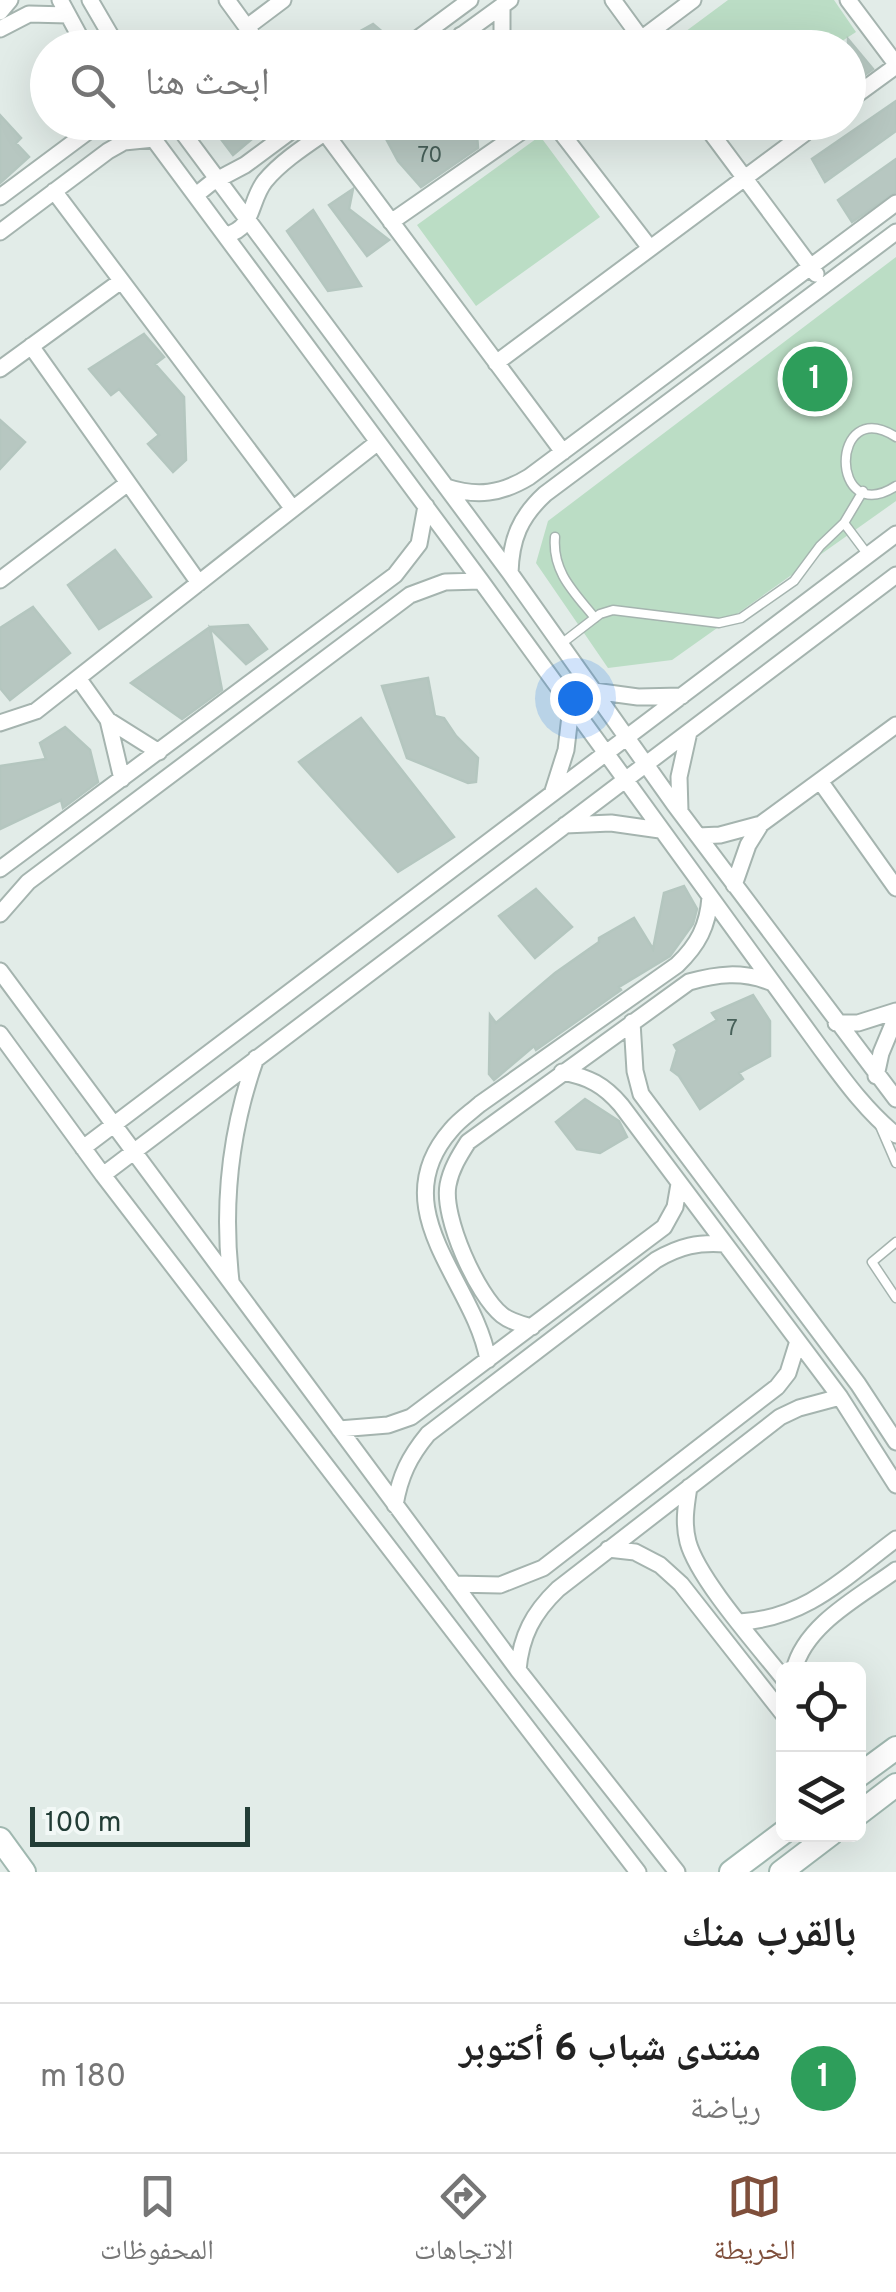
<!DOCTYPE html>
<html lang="ar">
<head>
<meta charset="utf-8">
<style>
	body { margin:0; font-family:Overpass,"Noto Naskh Arabic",sans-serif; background:#f2f2f2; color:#222; direction:rtl }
	.controls { position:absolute; right:30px; bottom:30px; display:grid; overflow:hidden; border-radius:15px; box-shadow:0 10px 40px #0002 }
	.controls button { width:90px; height:90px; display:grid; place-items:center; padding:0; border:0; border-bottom:2px solid #e0e0e0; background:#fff; color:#222; font:50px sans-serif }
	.scale { position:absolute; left:30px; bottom:25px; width:220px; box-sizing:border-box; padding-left:10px; border:5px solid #223d36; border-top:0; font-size:28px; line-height:35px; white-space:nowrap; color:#223d36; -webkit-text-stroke:8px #f2f8f6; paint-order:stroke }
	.you { position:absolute; left:575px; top:698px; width:35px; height:35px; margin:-25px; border:8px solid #fff; border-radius:50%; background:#1a73e8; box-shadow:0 0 0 15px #1a73e833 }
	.badge { display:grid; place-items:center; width:65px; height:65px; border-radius:50%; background:#7f4f3b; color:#fff; font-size:32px; font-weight:700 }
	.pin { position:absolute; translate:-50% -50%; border:5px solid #fff; box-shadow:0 2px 10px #0006 }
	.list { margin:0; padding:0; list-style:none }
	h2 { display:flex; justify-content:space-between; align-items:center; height:130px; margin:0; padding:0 40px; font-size:42px }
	h2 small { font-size:32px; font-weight:400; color:#767676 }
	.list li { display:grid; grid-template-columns:65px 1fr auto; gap:30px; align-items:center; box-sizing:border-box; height:150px; padding:0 40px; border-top:2px solid #e0e0e0 }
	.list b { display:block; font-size:38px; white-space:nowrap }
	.list p { margin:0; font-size:32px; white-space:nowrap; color:#767676 }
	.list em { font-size:32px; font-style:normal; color:#767676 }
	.icon { flex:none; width:55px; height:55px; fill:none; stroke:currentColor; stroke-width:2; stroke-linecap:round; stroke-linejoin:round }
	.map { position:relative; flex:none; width:896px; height:1872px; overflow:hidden; direction:ltr }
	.search { position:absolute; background:#fff; box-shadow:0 10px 40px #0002; left:30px; right:30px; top:30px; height:110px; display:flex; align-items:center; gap:25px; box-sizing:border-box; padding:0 35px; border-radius:55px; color:#767676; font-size:38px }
	.sheet { height:280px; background:#fff }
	nav { display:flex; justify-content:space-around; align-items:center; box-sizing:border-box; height:140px; border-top:2px solid #e0e0e0; background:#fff; font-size:28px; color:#767676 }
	nav a { display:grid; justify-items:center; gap:5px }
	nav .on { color:#7f4f3b }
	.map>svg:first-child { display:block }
	.green { fill:#bbddc5 }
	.building { fill:#b7c7c1; stroke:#b4c6bf; stroke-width:2.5 }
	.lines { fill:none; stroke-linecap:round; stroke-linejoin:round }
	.service-casing { stroke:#a5b4af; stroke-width:11 }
	.minor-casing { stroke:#a5b4af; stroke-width:19 }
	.secondary-casing { stroke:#a0b8b0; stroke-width:26 }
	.service { stroke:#fff; stroke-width:8 }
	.minor { stroke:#fff; stroke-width:15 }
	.secondary { stroke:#fff; stroke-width:22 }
	.labels { text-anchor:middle; stroke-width:8; stroke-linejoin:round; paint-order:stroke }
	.number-label { font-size:22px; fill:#476059 }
</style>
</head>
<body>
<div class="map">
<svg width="896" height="1872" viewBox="0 0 896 1872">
	<rect width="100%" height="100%" fill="#e2ece8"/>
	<path class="green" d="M728,0H834L856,32L833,47H673L670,43Z
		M540,136L600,217L476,306L417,225Z
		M896,257V501L672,660L608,668L536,563L548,521Z"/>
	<path class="building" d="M373,24L392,40L383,48H330Z
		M848,39L873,69L848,87Z
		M896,101V131L825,182L812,159Z
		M0,115L21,138L16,143L29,157L0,183Z
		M208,122H272L233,155Z
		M377,122H476L478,148L421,187L398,161Z
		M896,159V192L852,222L838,200Z
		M353,189L349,209L389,240L367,256L329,205Z
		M313,210L361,286L328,291L287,231Z
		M144,334L164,357L155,364L184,397L186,460L173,472L148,444L159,435L119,389L111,395L89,369Z
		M0,420L25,442L0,469Z
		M115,550L151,597L99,629L68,585Z
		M33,607L70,653L10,700L0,688V628Z
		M248,625L267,649L246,664L210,628L222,690L182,719L131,683L210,627Z
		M428,678L435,716L444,718L456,736L478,758L476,782L468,783L407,758L382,686Z
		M361,718L454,837L398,872L299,762Z
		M65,727L90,750L98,782L63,808L61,800L0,829V766L46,759L40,743Z
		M684,886L697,909L693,924L670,956L619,987L621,990L536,1050L534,1046L494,1080L489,1074L490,1015L496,1023L555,973L599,942V938L634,918L653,949L664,893Z
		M536,889L572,927L535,958L499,916Z
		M753,995L770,1021V1056L739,1073L743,1079L700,1109L679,1076L671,1070L677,1050L674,1045L717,1020L712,1013Z
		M585,1099L619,1121L627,1137L600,1153L577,1149L556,1122Z"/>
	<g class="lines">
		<g class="service-casing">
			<path id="service" d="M896,437C829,394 829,529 896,486
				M844,523L868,555
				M555,537C552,572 574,592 595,618
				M561,644L600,614L613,610L719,623L741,618L794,581L820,546L844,523L863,491
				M880,1126L896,1163
				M896,1242L872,1262L896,1298"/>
		</g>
		<g class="minor-casing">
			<path id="minor" d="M60,0L86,48
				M90,0L118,48
				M227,0L262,48
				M613,0L648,48
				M848,0L896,64
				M0,12L10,0
				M247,27L283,0
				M0,29L29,14L68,15
				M461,35L488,48
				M641,39L693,0
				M405,48L470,0
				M444,48L510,0
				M502,48V6
				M848,101L896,66
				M141,122L481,581L821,1049C844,1080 866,1111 896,1135
				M175,122L510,573L674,804L896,1099
				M317,122L563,452
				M553,122L650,248
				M703,122L816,274
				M54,191L293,509
				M196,195L211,183L245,165L303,122
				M0,197L90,130L95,122
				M391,222L535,122
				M0,232L108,151L124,142L154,139
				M226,235C255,228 249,201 265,181C284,158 315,140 340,122
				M31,346L199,583
				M496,363L820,122
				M0,369L121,281
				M446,487C477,497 501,494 529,477L896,203
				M510,573C511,539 520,517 545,494L896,232
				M0,580L128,483
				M78,678L108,720L122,779
				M594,691L638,697L682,696
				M108,720L159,752
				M0,723L36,711L378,442
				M820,781L896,888
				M553,791L566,750L571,707
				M680,811L679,777L689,732
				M565,825L611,823L660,830
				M698,836L720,835L761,824L896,725
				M0,869L395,575L419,544L426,506
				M734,885L748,845L761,824
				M0,914L28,882L410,595L445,582L481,581
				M0,971L518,1670L677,1872
				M632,1022L635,1071L641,1094L858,1384L896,1442
				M836,1023H858L896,1011
				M0,1034L103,1175L638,1872
				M562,1072C589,1077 604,1085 621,1105L840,1397L896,1485
				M876,1076L881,1053L896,1017
				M83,1148L896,534
				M103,1175L896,575
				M231,1281C222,1204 230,1131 256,1058
				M532,1327C521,1324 511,1322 502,1315C477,1295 442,1217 448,1185C451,1169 459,1156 468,1142L689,982C717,974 742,971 770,982
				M488,1360C475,1282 381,1210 451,1130C459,1120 471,1112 480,1104L677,965C698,945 708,926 710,897
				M339,1429L388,1425L411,1417L664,1227L675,1207L679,1184
				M689,1487C686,1506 683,1523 688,1542C698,1579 758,1646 784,1679
				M395,1505C400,1476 409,1457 428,1434L656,1260C680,1246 698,1242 725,1244
				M608,1549L635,1552L660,1565L681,1584L784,1715
				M454,1584L500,1585L543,1568L777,1387L788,1373L798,1341
				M740,1622C807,1618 845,1577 896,1539
				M518,1670C521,1636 533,1613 558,1589L780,1417L799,1408L840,1397
				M794,1670C805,1624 861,1596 896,1570"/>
		</g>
		<g class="secondary-casing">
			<path id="secondary" d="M858,1776L896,1748
				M858,1814L896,1785
				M0,1839L24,1872
				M731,1872L784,1832
				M781,1872L831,1834"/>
		</g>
		<use href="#service" class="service"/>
		<use href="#minor" class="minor"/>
		<use href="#secondary" class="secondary"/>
	</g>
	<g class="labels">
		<g class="number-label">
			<text x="430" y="162">70</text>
			<text x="732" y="1035">7</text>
		</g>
	</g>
</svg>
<div class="controls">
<button><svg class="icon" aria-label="locate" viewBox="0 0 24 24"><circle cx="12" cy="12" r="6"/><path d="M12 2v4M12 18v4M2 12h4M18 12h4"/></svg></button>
<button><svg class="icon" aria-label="layers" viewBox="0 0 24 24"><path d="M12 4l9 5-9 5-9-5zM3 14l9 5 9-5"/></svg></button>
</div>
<div class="scale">100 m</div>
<div class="you"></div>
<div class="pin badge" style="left:815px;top:379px;background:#2e9e5b">1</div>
<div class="search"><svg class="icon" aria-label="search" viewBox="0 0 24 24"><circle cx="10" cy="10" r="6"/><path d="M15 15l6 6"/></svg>ابحث هنا</div>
</div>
<section class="sheet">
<h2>بالقرب منك<small></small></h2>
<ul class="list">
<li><span class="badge" style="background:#2e9e5b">1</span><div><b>منتدى شباب 6 أكتوبر</b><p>رياضة</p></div><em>180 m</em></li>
</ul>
</section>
<nav>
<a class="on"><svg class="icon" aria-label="map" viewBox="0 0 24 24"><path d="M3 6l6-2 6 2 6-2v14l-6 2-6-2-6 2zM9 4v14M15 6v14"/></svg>الخريطة</a>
<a><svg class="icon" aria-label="directions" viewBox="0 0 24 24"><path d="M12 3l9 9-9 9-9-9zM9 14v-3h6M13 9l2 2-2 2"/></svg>الاتجاهات</a>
<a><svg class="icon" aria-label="saved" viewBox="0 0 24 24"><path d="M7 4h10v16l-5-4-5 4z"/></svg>المحفوظات</a>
</nav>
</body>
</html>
